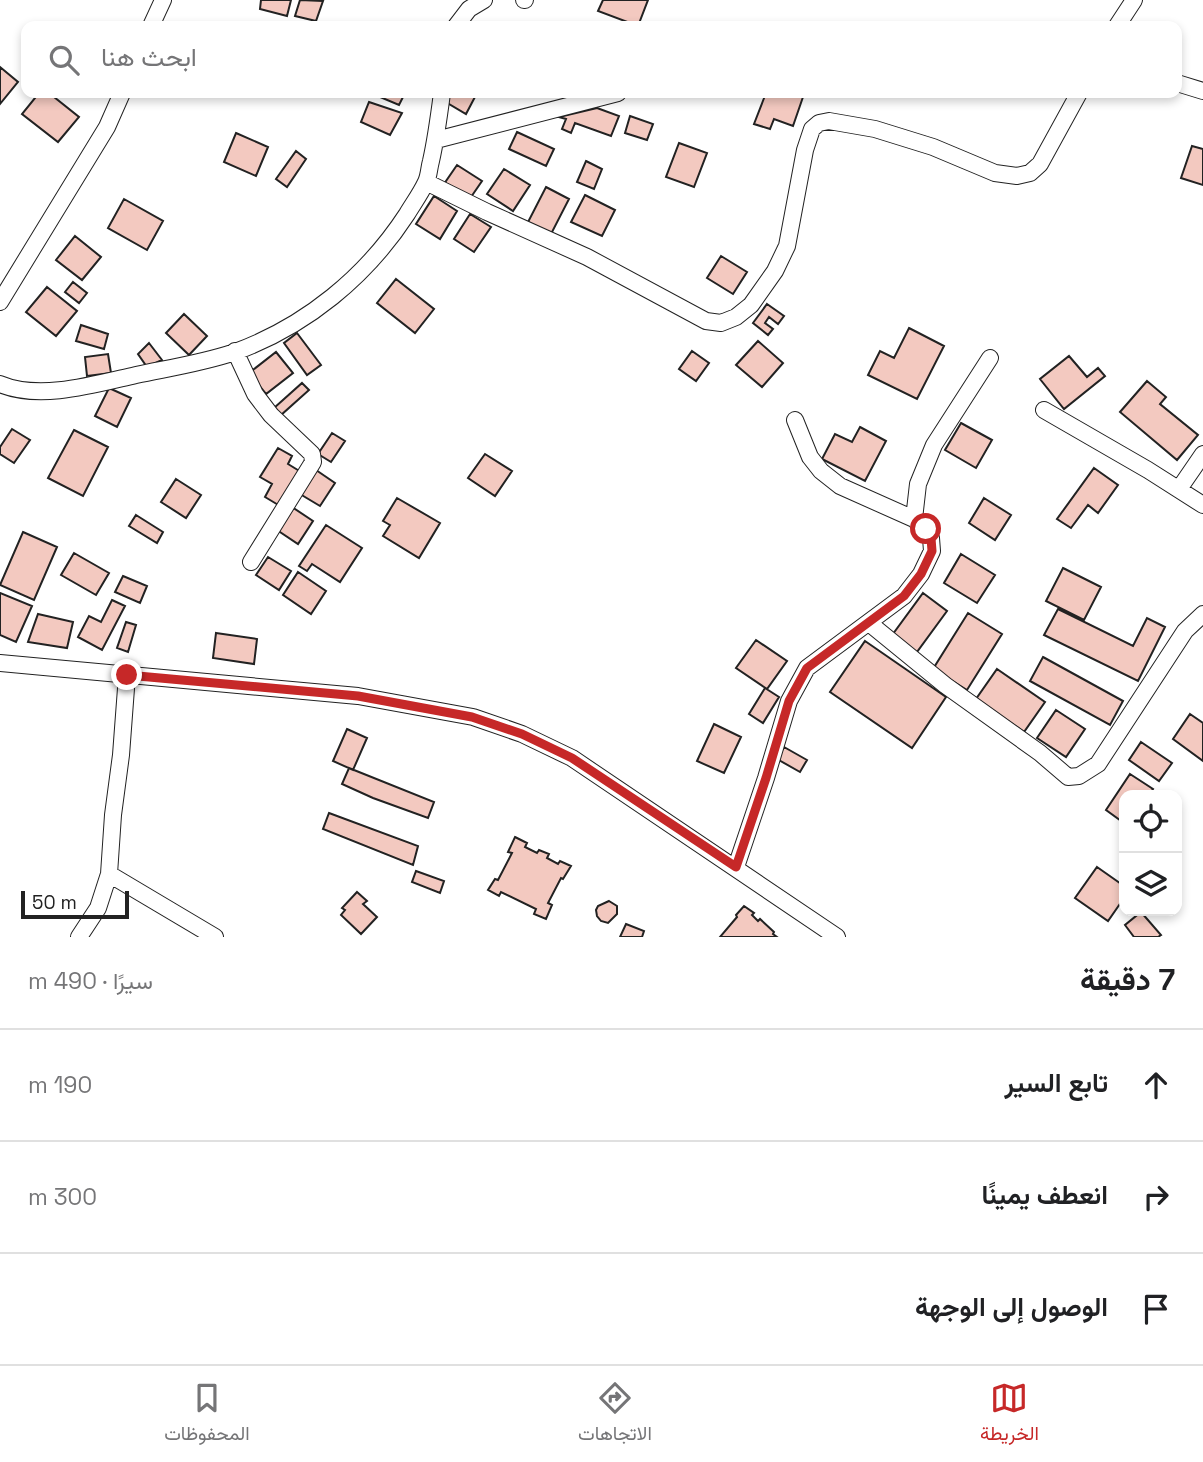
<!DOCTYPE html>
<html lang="ar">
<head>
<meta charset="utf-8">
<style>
	body { margin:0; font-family:"Space Grotesk",Vazirmatn,sans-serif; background:#f6f6f6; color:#202124; direction:rtl }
	.controls { position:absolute; right:21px; bottom:21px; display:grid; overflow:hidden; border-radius:14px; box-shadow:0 4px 10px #0003 }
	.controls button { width:63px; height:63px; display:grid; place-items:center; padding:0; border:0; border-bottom:2px solid #e0e0e0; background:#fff; color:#202124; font:35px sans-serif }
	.scale { position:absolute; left:21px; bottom:18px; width:108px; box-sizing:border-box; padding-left:7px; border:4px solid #222; border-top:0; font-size:19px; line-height:24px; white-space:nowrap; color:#222; -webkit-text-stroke:5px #fff; paint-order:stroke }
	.stop { position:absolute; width:21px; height:21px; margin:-16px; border:5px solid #c62828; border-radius:50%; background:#fff }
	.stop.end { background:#c62828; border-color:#fff; box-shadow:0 2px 7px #0008 }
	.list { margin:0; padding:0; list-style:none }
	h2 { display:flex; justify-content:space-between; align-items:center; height:91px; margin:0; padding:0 28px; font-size:30px }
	h2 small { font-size:23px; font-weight:400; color:#757577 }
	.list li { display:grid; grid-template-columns:46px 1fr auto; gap:21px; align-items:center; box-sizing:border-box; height:112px; padding:0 28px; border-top:2px solid #e0e0e0 }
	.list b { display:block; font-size:26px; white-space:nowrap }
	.list em { font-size:23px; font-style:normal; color:#757577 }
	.icon { flex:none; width:38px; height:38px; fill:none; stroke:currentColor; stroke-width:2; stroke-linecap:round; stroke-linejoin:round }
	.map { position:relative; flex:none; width:1203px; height:937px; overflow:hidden; direction:ltr }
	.search { position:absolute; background:#fff; box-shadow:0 4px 10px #0003; left:21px; right:21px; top:21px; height:77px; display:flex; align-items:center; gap:18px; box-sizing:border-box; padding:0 24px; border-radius:14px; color:#757577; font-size:26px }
	.sheet { height:427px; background:#fff }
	nav { display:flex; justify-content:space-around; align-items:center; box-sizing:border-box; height:98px; border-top:2px solid #e0e0e0; background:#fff; font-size:19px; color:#757577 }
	nav a { display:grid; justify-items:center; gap:4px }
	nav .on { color:#c62828 }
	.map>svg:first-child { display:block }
	.building { fill:#f3c9c0; stroke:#222; stroke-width:2 }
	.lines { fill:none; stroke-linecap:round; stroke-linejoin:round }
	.minor-casing { stroke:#222; stroke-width:18 }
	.minor { stroke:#fff; stroke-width:16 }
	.route { stroke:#c62828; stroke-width:9 }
</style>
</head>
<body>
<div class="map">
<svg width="1203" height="937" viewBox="0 0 1203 937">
	<rect width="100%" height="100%" fill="#fff"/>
	<path class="building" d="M261,0H291L287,16L260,9Z
		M300,0L323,1L316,21L295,16Z
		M603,0H648L638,26L598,11Z
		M0,67L18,82L0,104Z
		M39,93H49L79,117L58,142L22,114Z
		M382,93H405L399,105L380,97Z
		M445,93H472L476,95L466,114L444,101Z
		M766,93H791L803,97L793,126L774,119L770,129L754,124Z
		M369,102L402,113L390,135L361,122Z
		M597,108L619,116L611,136L575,123L571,133L562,129L566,119L559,117Z
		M630,116L653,124L647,140L625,133Z
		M517,132L554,149L546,166L509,149Z
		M236,133L268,147L256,176L224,162Z
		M679,143L707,153L694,187L666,177Z
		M1192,146L1203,149V185L1181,178Z
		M296,151L306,159L287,187L276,179Z
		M586,161L602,169L594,189L577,182Z
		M457,165L482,181L469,200L444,184Z
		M504,169L530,185L513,211L487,194Z
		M546,187L569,199L550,236L527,224Z
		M585,195L615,210L602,236L571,222Z
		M434,196L457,211L440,239L416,224Z
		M124,199L163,221L147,250L108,228Z
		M470,214L491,227L474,252L454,239Z
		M75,236L101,257L82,280L56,260Z
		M721,256L747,272L733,294L707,278Z
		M396,279L434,309L415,333L377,303Z
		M73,282L87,293L79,303L65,292Z
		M47,287L77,311L56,336L26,312Z
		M767,304L784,316L778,324L769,317L765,323L773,329L768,335L753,323Z
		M184,314L207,336L189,355L166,333Z
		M81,325L108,334L104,349L76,341Z
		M909,328L944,346L917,399L868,375L880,351L894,358Z
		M297,333L321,365L307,375L284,343Z
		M758,341L783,363L762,387L736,365Z
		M149,343L162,360L147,367L138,354Z
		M692,351L709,363L696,381L679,369Z
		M276,352L293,373L266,394L249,373Z
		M108,354L111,373L87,376L85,357Z
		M1069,356L1087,377L1098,368L1105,376L1064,409L1040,379Z
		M1147,381L1166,397L1160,404L1198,435L1177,460L1120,412Z
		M302,383L309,390L281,415L274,408Z
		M109,388L131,398L117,427L95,416Z
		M961,423L992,440L976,468L945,450Z
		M860,427L886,441L865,481L822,459L835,434L852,442Z
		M12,429L30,440L14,463L0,454V447Z
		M74,430L108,447L83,496L48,478Z
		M332,433L345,441L331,462L318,454Z
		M278,448L292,456L288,464L301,472L280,506L265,497L272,484L260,477Z
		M485,454L512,471L495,496L468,478Z
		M1094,468L1118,485L1098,513L1088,505L1071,528L1057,519Z
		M316,470L335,483L320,506L300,494Z
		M176,479L201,495L186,518L161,502Z
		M397,498L440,523L419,558L383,536L390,525L383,521Z
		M984,498L1011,515L995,540L969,523Z
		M292,507L313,521L298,544L277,530Z
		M136,515L163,532L157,543L129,526Z
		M326,525L362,548L340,582L312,564L307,571L299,566Z
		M23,532L57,547L34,600L0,585Z
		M74,553L109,573L96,595L61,575Z
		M961,554L995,575L977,603L944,583Z
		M268,557L291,571L279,590L256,575Z
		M1063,568L1101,587L1084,620L1046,601Z
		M298,572L326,591L311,614L283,595Z
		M123,576L147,586L140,603L115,592Z
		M0,593L32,606L16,642L0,635Z
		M923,593L947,611L914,656L890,638Z
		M112,600L125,606L102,650L78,637L89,616L101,622Z
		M1058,609L1133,646L1147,618L1165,627L1138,681L1044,635Z
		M968,613L1002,634L967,690L933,669Z
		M38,614L73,622L67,648L28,642Z
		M126,622L136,625L128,652L117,648Z
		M216,633L257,639L254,664L213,658Z
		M756,640L787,661L767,689L736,668Z
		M865,641L946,697L912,748L830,692Z
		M1043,657L1123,701L1110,725L1030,681Z
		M997,669L1045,702L1024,732L976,699Z
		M765,688L779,697L763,723L749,714Z
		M1056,710L1085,729L1066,757L1037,738Z
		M1190,714L1203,723V761L1173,739Z
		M714,724L741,737L724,773L697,761Z
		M347,729L367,738L353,770L333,761Z
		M1141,742L1172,763L1159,781L1129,760Z
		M784,747L807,760L800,772L777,759Z
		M349,768L434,802L428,818L373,798L342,784Z
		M1130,774L1153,789L1149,795H1124V823L1106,810Z
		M329,813L418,846L413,865L323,829Z
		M515,837L527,843L525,847L537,853L539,850L549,854L547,858L558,864L560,861L571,866L563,879L561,878L548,903L552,905L546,919L534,914L536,909L501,892L499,896L488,890L495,879L498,880L512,853L508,852Z
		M1097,867L1124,886V898L1108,921L1075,898Z
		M416,871L444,881L440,893L412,882Z
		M357,892L367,901L363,904L377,917L361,934L341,915L345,910L342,908Z
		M609,901L617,906V914L608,923L601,921L597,916L596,910L598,906Z
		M744,906L754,913L752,915L758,921L760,919L774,932L773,934L777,937H720L737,917L736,915Z
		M1141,912L1161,935L1158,937H1134L1125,925Z
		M626,924L644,931L642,937H620Z"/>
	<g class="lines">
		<g class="minor-casing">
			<path id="minor" d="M524,0H525
				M151,26L163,0
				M456,26L469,9L484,0
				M1117,26L1134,0
				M1177,83L1203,91
				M436,140L618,93
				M426,182L487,212L587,257L706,321L721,323L736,317L751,305L775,271L787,246L805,150L812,129L819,123L829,121L875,129L933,147L995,173L1017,176L1030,173L1040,164L1079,93
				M0,302L107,127L122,93
				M235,351L255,394L271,415L312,454L313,462L251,562
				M0,384C40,401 96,384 136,375C169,368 203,363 235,352C306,326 366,277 407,214C413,204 421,193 426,182C429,176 429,168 431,161C436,139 439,116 442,93
				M1044,410L1148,470L1203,505
				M1179,489L1203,454
				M914,519L918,484L934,445L990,358
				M869,623L945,685L1040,753L1068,777L1079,776L1098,764L1185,631L1203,614
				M0,663L358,696L473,717L522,734L572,758L837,937
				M736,867L766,778L789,701L807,668L904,596L921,574L932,551L931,538L926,529L914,519L840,486L821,471L810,457L795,420
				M109,874L215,937
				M79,937L98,908L109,874L113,815L121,755L127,675"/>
		</g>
		<use href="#minor" class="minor"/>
	</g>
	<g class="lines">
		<path class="route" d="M127,675L358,696L472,717L522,734L572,758L736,867L766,778L789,701L807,668L904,596L921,574L932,551L931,538L926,529"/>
	</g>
</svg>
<div class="controls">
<button><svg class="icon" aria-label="locate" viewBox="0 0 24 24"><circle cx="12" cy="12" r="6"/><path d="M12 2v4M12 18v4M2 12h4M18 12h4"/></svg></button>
<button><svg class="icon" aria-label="layers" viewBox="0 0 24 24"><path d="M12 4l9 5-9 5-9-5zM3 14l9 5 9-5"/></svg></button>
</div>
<div class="scale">50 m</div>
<div class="stop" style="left:926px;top:529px"></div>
<div class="stop end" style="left:127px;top:675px"></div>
<div class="search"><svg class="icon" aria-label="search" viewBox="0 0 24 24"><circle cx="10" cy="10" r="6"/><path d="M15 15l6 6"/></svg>ابحث هنا</div>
</div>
<section class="sheet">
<h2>7 دقيقة<small>سيرًا · 490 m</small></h2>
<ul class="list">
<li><svg class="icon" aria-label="ahead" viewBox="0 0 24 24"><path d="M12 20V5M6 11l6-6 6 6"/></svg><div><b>تابع السير</b></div><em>190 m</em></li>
<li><svg class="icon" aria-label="right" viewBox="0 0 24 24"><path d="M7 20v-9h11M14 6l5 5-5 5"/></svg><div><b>انعطف يمينًا</b></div><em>300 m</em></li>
<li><svg class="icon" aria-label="arrive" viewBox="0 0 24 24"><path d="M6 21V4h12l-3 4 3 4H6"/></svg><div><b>الوصول إلى الوجهة</b></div></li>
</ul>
</section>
<nav>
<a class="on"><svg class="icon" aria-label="map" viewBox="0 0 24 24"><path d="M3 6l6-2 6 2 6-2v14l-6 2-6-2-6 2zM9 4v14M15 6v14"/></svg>الخريطة</a>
<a><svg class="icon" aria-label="directions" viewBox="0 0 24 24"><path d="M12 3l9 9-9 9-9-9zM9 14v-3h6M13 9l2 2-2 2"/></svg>الاتجاهات</a>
<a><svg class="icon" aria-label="saved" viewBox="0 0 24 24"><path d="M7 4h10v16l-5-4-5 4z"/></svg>المحفوظات</a>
</nav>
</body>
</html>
